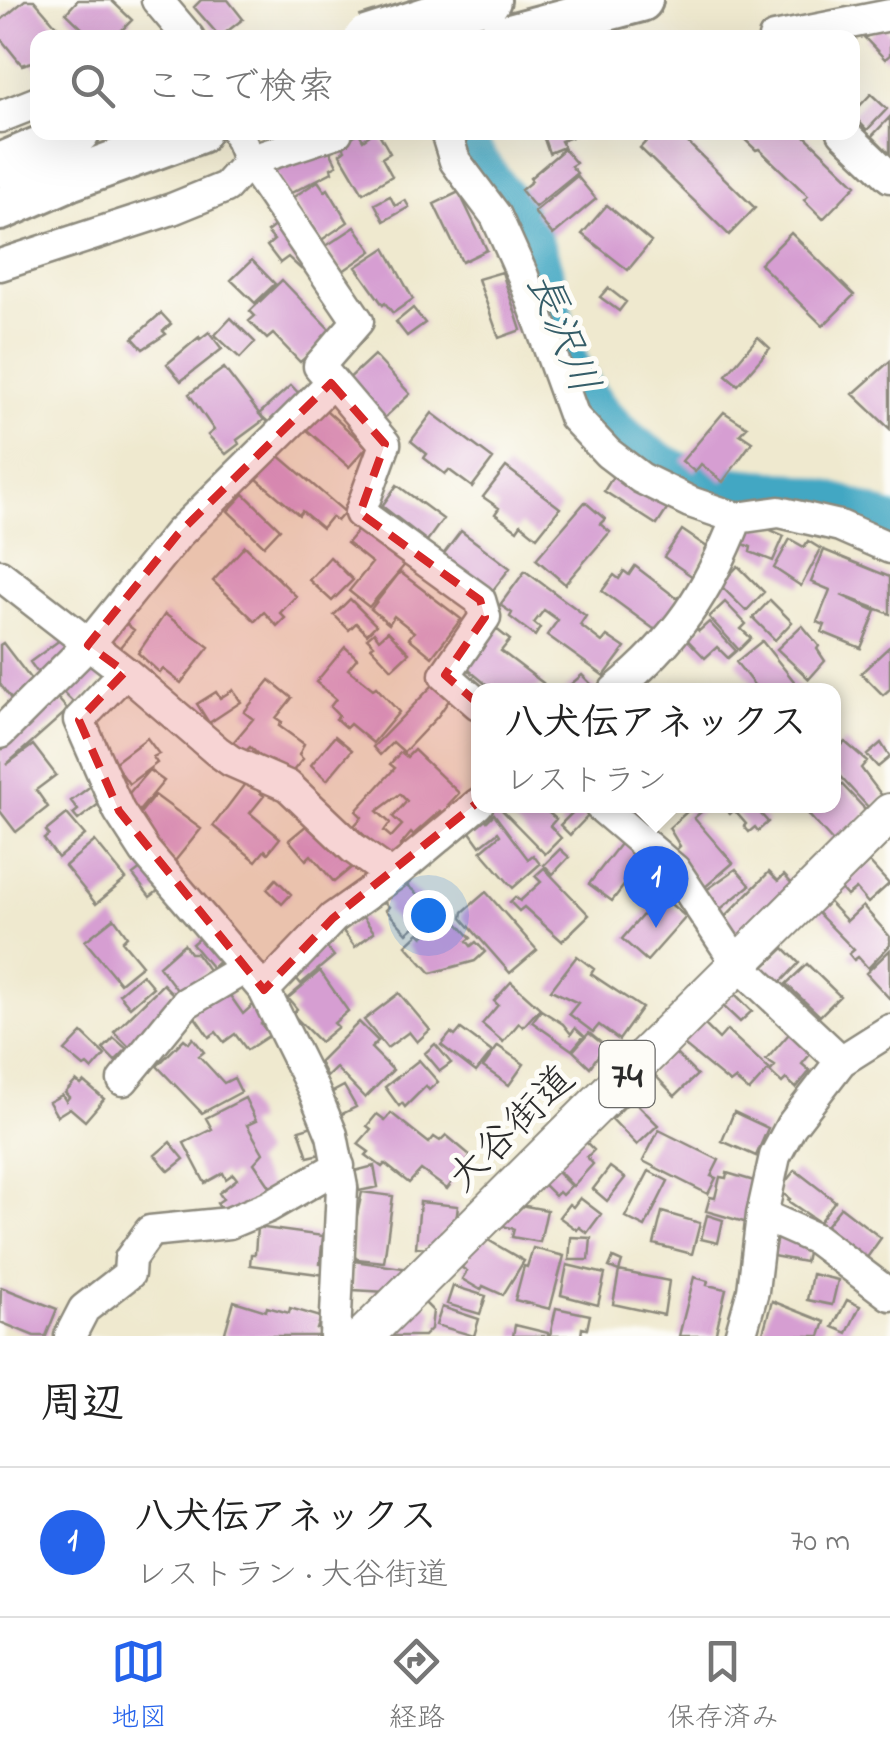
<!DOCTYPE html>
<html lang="ja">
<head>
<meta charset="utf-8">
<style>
	body { margin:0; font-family:"Indie Flower","Klee One",sans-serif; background:#f6f6f6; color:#222 }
	.you { position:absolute; left:428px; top:915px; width:35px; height:35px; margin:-25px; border:8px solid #fff; border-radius:50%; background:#1a73e8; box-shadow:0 0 0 15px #1a73e833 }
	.badge { display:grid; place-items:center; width:65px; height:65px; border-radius:50%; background:#2563eb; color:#fff; font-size:32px; font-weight:700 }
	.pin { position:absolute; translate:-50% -82px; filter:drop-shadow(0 2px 5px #0008) }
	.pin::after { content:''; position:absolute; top:52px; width:35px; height:30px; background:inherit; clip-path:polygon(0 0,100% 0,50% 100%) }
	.popup { position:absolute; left:471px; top:683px; width:370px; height:130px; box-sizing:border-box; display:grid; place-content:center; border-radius:20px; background:#fff; filter:drop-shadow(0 2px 8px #0005); font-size:32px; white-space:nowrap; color:#767676 }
	.popup b { font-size:38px; color:#222 }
	.popup::after { content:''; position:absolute; left:50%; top:100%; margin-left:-20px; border:20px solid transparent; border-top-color:#fff }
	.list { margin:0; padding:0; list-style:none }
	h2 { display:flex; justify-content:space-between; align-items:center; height:130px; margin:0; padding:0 40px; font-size:42px }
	h2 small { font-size:32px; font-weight:400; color:#767676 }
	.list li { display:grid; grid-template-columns:65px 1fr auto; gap:30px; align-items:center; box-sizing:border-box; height:150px; padding:0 40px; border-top:2px solid #e0e0e0 }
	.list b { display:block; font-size:38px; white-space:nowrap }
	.list p { margin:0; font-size:32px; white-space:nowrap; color:#767676 }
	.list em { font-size:32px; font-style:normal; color:#767676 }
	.icon { flex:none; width:55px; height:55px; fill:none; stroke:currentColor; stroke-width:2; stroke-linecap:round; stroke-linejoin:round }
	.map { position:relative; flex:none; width:890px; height:1336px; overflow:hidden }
	.search { position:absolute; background:#fff; box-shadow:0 10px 40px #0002; left:30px; right:30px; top:30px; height:110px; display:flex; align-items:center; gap:25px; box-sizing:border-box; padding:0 35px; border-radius:20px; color:#767676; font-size:38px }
	.sheet { height:280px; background:#fff }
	nav { display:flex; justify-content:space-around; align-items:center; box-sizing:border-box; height:140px; border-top:2px solid #e0e0e0; background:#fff; font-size:28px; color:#767676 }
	nav a { display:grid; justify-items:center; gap:5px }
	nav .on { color:#2563eb }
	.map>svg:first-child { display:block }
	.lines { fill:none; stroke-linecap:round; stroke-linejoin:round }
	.river { stroke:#43a7c3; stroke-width:42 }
	.building { fill:#d69ed2; fill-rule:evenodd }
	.minor-casing { stroke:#8d8a7d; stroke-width:35 }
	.major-casing { stroke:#8d8a7d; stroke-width:42 }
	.highway-casing { stroke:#8d8a7d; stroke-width:48 }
	.minor { stroke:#fff; stroke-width:30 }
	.major { stroke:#fff; stroke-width:38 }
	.highway { stroke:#fff; stroke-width:42 }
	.highway-bridge-casing { stroke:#8d8a7d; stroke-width:48; stroke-linecap:butt }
	.highway-bridge { stroke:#fff; stroke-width:42 }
	.marked { fill:#d62828; fill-opacity:0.2; stroke:#d62828; stroke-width:8; stroke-dasharray:20 12; stroke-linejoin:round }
	.labels { text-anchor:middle; stroke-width:10; stroke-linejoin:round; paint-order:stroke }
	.shield { fill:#fdfcf7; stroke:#6a6a68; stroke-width:2.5 }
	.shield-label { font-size:38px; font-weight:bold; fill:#2b2b2b }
	.street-label { font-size:40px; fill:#2b2b2b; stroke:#fdfcf7 }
	.water-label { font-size:42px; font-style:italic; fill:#355d68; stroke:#fdfcf7 }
</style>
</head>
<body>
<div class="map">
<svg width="890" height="1336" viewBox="0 0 890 1336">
	<rect width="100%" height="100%" fill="#fdfcf7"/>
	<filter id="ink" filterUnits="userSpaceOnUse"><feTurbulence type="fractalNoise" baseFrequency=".01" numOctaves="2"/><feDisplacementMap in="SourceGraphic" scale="20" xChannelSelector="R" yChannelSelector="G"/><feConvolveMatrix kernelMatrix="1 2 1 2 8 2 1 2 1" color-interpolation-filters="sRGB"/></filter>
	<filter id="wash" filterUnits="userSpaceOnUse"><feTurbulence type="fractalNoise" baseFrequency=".0048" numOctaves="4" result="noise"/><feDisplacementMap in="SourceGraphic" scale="40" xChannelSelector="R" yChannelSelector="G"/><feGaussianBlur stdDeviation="2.25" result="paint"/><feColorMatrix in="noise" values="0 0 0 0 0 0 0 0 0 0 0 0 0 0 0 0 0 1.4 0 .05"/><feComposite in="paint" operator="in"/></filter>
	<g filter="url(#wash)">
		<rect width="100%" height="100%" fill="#efe9cf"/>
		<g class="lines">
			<path class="river" d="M461,132C478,169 509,199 528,235C542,261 546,287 552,315C569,393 627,459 705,482C731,490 761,489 788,493C824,498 857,511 890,525"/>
		</g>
		<g id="blocks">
			<path class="building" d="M25,0H34L67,38H38V69L32,62L22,65L0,38V21Z
				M78,0H111L132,20L122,30L125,33L120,38H92L66,13Z
				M201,0H228L243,19L220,37L194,7Z
				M881,24L890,33V55L885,59L865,38Z
				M871,94L887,109L867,130L852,114Z
				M890,117V154L872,136Z
				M374,132H378L390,153L382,158L392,176L363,193L340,154L345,150L341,143L359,133L363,140Z
				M552,132H583V133L561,141L564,147L549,153L543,136Z
				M655,132H677L755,208L729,235L640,148Z
				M737,132H801L856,185L823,219L804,200L808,196L759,149L756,150Z
				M327,145L337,165L331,168L332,172L287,195L271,166Z
				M564,149L576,163L571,166L577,173L535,207L521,190L532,181L530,178Z
				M577,176L596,199L553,235L534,212Z
				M318,181L325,191L328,189L348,222L320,241L292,198Z
				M459,192L487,250L462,262L434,204Z
				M390,196L395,206L405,200L409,207L384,221L375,204Z
				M607,205L651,242L628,270L582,234Z
				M282,220L311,261L301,269L288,257L280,263L267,246L274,240L267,232Z
				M355,227L372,251L343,271L326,246Z
				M791,233L854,295L823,326L760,264Z
				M385,248L413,299L393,313L385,303L383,305L356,267Z
				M252,260L275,284L255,303L231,280Z
				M502,272L521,330L499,338L478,279Z
				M282,280L334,334L300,362L273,334L267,339L249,321L255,316L250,311Z
				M608,288L626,302L619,311L600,297Z
				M413,308L425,323L407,336L396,322Z
				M161,313L171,324L163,331L166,334L143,349L133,338Z
				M231,318L255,342L240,358L215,335Z
				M209,332L222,349L181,381L167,364L199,337L200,339Z
				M758,337L770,348L738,385L726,375Z
				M374,355L410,394L381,421L344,383Z
				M890,361V429L853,394Z
				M224,368L264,420L237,440L239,444L226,454L208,435L214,430L189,394Z
				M291,385L303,398L275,428L259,414Z
				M317,402L367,447L349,467L299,423Z
				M724,412L747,427L740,434L752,442L723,482L701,464L695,472L682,461Z
				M432,413L493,459L472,487L449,470L445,474L424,458L427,454L411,441Z
				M277,454L345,512L337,521L331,517L322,528L302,511L299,515L257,479Z
				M506,467L560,508L537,537L521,524L517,530L495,514L499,508L483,497Z
				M618,468L672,502L657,525L604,491Z
				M397,485L443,519L427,541L382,506Z
				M244,494L280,529L264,546L228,511Z
				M585,502L605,519L600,524L610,532L565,584L536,559Z
				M746,519L784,536L773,561L750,552L751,547L733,540Z
				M363,524L408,561L369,607L349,591L372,563L347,543Z
				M682,530L707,547L693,577L664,557Z
				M461,531L510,568L490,594L442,556Z
				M790,539L804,547L808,541L821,549L801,586L774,568Z
				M245,546L296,596L280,613L285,618L277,626L264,612L255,621L213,581Z
				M824,550L890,577V614L841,595L876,611L861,648L822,632L825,625L817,622L830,590L811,582Z
				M330,557L353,580L332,601L309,580Z
				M635,566L683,603L662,635L602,591L614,575L619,579L624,571L629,575Z
				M738,566L764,592L746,611L720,585Z
				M525,571L586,616L580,625L602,642L607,636L625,648L604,676L547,635L558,620L544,610L534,623L540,628L535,636L510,617L512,613L500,605Z
				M400,572L461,619L432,657L409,638L414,632L394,616L389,624L371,609Z
				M350,599L376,625L367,634L356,623L349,630L334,615Z
				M770,600L792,622L775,640L753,618Z
				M725,602L746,624L741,629L751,638L739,650L709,617Z
				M165,614L209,647L181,683L163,669L160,673L138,653Z
				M116,616L134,630L116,652L98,638Z
				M709,622L736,651L728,658L717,647L705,658L682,634L692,624L699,631Z
				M802,625L819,646L817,649L825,661L809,679L777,649Z
				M495,628L510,640L501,651L543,683L537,690H493L464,666Z
				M388,631L409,653L392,669L371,647L374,645L367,638L374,632L379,639Z
				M68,634L79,649L42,679L30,662Z
				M762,641L801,690H758L736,662Z
				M3,643L39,690L17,707L0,684V645Z
				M890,646V689L883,695L861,673Z
				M345,647L357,658L348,669L373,689L376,687L399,712L373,743L350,724L346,728L336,719L339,716L330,707L336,699L316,682Z
				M94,659L107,673L76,705L62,691Z
				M582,675L597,690H564Z
				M270,680L292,698L276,718L282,722L279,726L304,744L299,755L303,759L292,772L287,768L284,771L275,770L250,747L244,753L231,745L253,719L244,712Z
				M436,682L452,696L438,716L404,752L393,742L380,755L373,747Z
				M233,690L241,702L209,723L197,704L216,692L220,698Z
				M53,693L68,710L6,765L33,745L56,775L36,790L48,807L16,832L0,811V743Z
				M335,736L352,750L327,780L311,765Z
				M147,738L159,754L153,757L157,763L129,784L114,763Z
				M845,742L867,761L861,768L883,797L870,809L834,770V753Z
				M881,743L890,757L878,767L867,755Z
				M414,750L459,793L448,805L452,809L445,816L440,811L413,835L411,833L400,846L405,850L393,862L354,826L362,817L356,811L395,768L390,764L401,752L407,757ZM400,794L407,801L393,817L402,825L391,837L384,831L390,823L377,811Z
				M149,770L164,781L139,811L124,799Z
				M834,776L863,807L866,814L835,844L808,814L817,806H834Z
				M247,781L264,796L250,813L280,838L268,853L265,850L256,861L213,826Z
				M92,785L104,800L78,820L73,814L78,810L71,801Z
				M155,795L201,829L175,861L133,822Z
				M498,806H541L556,819L550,826L561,838L545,854Z
				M579,806L590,814L570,835L560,825Z
				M626,806H657L640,824L627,811L630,809Z
				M685,806H708L694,818L733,863L704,888L674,852L680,846L669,828L689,810Z
				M727,806H767L759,812L768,822L758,831L755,827L749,832L744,826L746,824L734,810L730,814L724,808Z
				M481,813L487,821L494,814L528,859L533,855L540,864L513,888L481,851L500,835L498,832L480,846L465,825Z
				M67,814L85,835L58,858L44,839L49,835L46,831Z
				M313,820L357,863L334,882L311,855L306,860L289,840Z
				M623,840L645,858L612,901L589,884Z
				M95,841L126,879L96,904L65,866Z
				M560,849L569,857L553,874L544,865Z
				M869,862L889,884L868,903L856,889L847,896L840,888Z
				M146,865L163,887L150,897L133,875Z
				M544,868L589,915L562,941L524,907L519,911L510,902L515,897L520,901L541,882L535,876Z
				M736,869L750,885L718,911L702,893Z
				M769,872L778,881L784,875L793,885L732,944L718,924Z
				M276,879L291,894L282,904L267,889Z
				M402,881L435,909L407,933L386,910L389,907L382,899Z
				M486,892L537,950L510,973L462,918L463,912Z
				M660,895L686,917L647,961L622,939Z
				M828,901L847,921L863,906L890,937V945L868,968L858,957L854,960L849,954L854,950L817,912Z
				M362,916L374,932L355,947L343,931Z
				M114,918L127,936L122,941L142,965L120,983L85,941Z
				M457,922L471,938L467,941L471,946L476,942L485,952L475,961L431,973L406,945L419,933L423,937L433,928L437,932L445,924L449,928Z
				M204,934L223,958L212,968L192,944Z
				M184,944L190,953H196L208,970L180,994L159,966Z
				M324,944L334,956L301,984L291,972Z
				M784,948L799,963L779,984L762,969Z
				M890,950V999L866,973Z
				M577,956L594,969L591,974L642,1008L619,1040L599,1025L593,1032L569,1014L578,1003L551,990Z
				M807,964L840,996L820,1016L786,984Z
				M320,971L348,1011L334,1023L338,1027L320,1042L292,1014L297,1009L288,998Z
				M142,974L153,987L130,1007L119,994Z
				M511,982L540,1008L523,1027L519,1023L503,1042L482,1024L498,1005L494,1001Z
				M163,984L182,1003L130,1048L114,1032Z
				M224,987L243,1014L253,1005L264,1021L261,1024L270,1035L247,1050L235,1034L224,1042L216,1032L209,1037L190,1010Z
				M399,993L430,1030L417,1042L409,1032L387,1048L364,1020Z
				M734,993L752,1011L740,1022L722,1005Z
				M541,1010L563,1024L571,1034L575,1028L584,1036L572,1050L532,1022Z
				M700,1020L719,1039L727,1030L769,1069L749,1091L735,1079L730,1083L679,1041Z
				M359,1022L378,1041L371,1048L393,1070L365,1098L336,1068L327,1077L319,1062Z
				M796,1026L817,1046L802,1064L810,1071L796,1088L786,1079L782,1083L770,1072L775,1066L766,1060Z
				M461,1029L492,1052L476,1072L441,1045L451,1033L455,1036Z
				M82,1033L105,1055L92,1070L87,1065L84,1067L65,1051Z
				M589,1033L605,1046L590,1067L573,1051Z
				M114,1038L127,1049L115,1061L103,1049Z
				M193,1038L204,1052L199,1056L224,1083L234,1078L241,1092L202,1113L157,1066L184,1039L189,1043Z
				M435,1044L451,1063L440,1071L425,1053Z
				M498,1046L524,1064L509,1085L483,1067Z
				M672,1050L697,1075L675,1096L651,1071Z
				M419,1060L438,1082L429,1090L426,1086L405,1107L402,1103L399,1106L385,1087Z
				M76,1081L81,1085L84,1082L104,1099L85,1121L70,1108L57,1116L49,1102L62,1095L66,1101L69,1097L65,1093Z
				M344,1086L356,1107L340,1115L329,1094Z
				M245,1098L256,1121L247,1125L263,1153L254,1163L271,1188L234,1214L223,1212L217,1203L223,1199L219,1193L237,1179L233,1174L226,1179L223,1173L205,1183L184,1143L212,1129L206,1118Z
				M632,1099L658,1125L637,1145L612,1119Z
				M734,1112L768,1128L756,1156L722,1141Z
				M391,1113L429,1143L434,1137L440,1141L446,1135L471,1156L447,1189L421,1170L409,1183L385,1164L382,1167L366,1155L369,1152L358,1144L371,1129L367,1126L377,1114L385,1120Z
				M316,1125L325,1153L308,1157L299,1130Z
				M659,1130L719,1160L711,1176L716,1178L708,1194L643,1161Z
				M580,1136L594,1150L587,1157L593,1164L573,1186L553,1165Z
				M170,1142L184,1159L169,1171L155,1155Z
				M374,1166L378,1187L359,1191L355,1171Z
				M552,1167L571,1186L562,1195L559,1192L555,1196L539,1180Z
				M610,1167L625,1178L607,1201L593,1189Z
				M795,1170L835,1201L819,1222L788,1201L790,1199L779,1190Z
				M649,1171L668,1181L645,1227L625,1217Z
				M727,1173L754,1181L751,1224L706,1211L710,1197L715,1198L720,1177L726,1178Z
				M362,1192L393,1196L384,1262L357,1259L354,1256L356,1220Z
				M580,1198L601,1214L587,1233L579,1227L577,1230L559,1217L569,1204L573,1207Z
				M420,1202L458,1206L456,1222L447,1233L441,1232L440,1239L431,1248L416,1247Z
				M520,1205L547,1210L540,1242L512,1237L514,1229L496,1224Z
				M841,1207L881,1238L866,1259L825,1227Z
				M662,1212L700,1223L692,1254L654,1244Z
				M707,1215L723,1220L718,1243L701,1239Z
				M257,1227L323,1236L320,1264L329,1265L326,1275L250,1265L251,1254H255Z
				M483,1237L524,1261L503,1295L483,1286L481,1290L462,1279L467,1271L462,1268L476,1241Z
				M571,1237L591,1238L589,1260H569Z
				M777,1237L809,1243L805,1262L773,1256Z
				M533,1248L564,1256L550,1309L515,1300L524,1266L527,1267Z
				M613,1258L622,1262L619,1271L669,1281L664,1315L613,1304L619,1271L609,1267Z
				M354,1261L403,1268L402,1277L387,1292L353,1290Z
				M567,1265L605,1274L598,1305L561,1295Z
				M812,1274L838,1280L832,1305L807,1300Z
				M694,1277L708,1281L707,1285L726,1289L715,1336H679Z
				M453,1286L486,1296L480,1314L447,1304Z
				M1,1287L57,1309L46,1336H34L0,1322Z
				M420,1298L433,1311L431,1329L424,1336H391L387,1332Z
				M847,1300L860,1306L847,1333L833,1327Z
				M234,1301L266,1311L267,1307L289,1313L290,1308L321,1317L317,1329L323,1330L321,1336H224Z
				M772,1301L825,1322L820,1336H762Z
				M442,1307L479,1319L474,1336L436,1325Z
				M556,1308L590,1315L587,1329L582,1328L581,1336H550Z
				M515,1325L548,1333V1336H513Z"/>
		</g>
	</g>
	<g filter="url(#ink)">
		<use href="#blocks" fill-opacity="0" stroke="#8d8a7d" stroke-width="2.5"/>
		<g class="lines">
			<g class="minor-casing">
				<path id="minor" d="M157,0L189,38
					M774,38L890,15
					M0,117L38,102
					M237,132L249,161L358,321L319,366L385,444L360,513L480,600L485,617L445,675L478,704
					M446,132L455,161L496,216L523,276L574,417L608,453L641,478L690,502L737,518L779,512L840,526L890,548
					M843,132L890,177
					M0,265L172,209L226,187L249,161L337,132
					M0,575L125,672L217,751L231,761L288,786L353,848L392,876
					M125,672L79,720L119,811L145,851L264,990L314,1091L332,1135L342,1187L335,1336
					M615,690C676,640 708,592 737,518
					M0,733L88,645L178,534L331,383
					M600,806L675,870L737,963L841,1061
					M264,990L333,918L392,876L478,804
					M123,1080L186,1003L245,968
					M762,1215L816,1239L890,1295
					M70,1336L84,1309L129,1274L130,1259L150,1231L229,1223L268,1207L339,1166
					M740,1336L753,1291L762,1215L775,1156L791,1126L841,1061L890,1030"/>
			</g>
			<g class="major-casing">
				<path id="major" d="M364,1336L890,813"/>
			</g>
			<g class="highway-casing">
				<path id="highway" d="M454,10L489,0
					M499,38L641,0
					M0,165L78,132
					M0,209L69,179L198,132"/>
			</g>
			<use href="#minor" class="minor"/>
			<use href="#major" class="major"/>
			<use href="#highway" class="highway"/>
			<g class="highway-bridge-casing">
				<path id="highway-bridge" d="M366,38L454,10"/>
			</g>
			<use href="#highway-bridge" class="highway-bridge"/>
		</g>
	</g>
	<path class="marked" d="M331,383L385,444L360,513L480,600L485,617L445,675L537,755L333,918L264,990L119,811L79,720L125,672L88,645L178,534Z"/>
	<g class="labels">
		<rect class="shield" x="599.5" y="1041" width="55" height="66" rx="8"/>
		<g class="shield-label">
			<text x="627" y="1087">74</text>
		</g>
		<g class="street-label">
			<text transform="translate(510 1127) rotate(-45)" y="14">大谷街道</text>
		</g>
		<g class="water-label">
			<text transform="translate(565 332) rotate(68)" y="15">長沢川</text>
		</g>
	</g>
</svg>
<div class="you"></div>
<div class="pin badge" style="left:656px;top:928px">1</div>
<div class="popup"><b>八犬伝アネックス</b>レストラン</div>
<div class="search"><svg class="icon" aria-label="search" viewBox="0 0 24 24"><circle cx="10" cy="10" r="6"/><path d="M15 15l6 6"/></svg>ここで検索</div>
</div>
<section class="sheet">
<h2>周辺<small></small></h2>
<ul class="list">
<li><span class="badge">1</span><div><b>八犬伝アネックス</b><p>レストラン · 大谷街道</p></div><em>70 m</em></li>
</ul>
</section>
<nav>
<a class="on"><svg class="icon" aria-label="map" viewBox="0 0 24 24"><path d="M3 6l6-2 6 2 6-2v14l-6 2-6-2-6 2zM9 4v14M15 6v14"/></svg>地図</a>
<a><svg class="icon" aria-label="directions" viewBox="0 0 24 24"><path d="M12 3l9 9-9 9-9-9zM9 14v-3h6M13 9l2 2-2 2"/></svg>経路</a>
<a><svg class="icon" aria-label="saved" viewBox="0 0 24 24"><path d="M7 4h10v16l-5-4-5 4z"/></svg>保存済み</a>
</nav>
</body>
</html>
